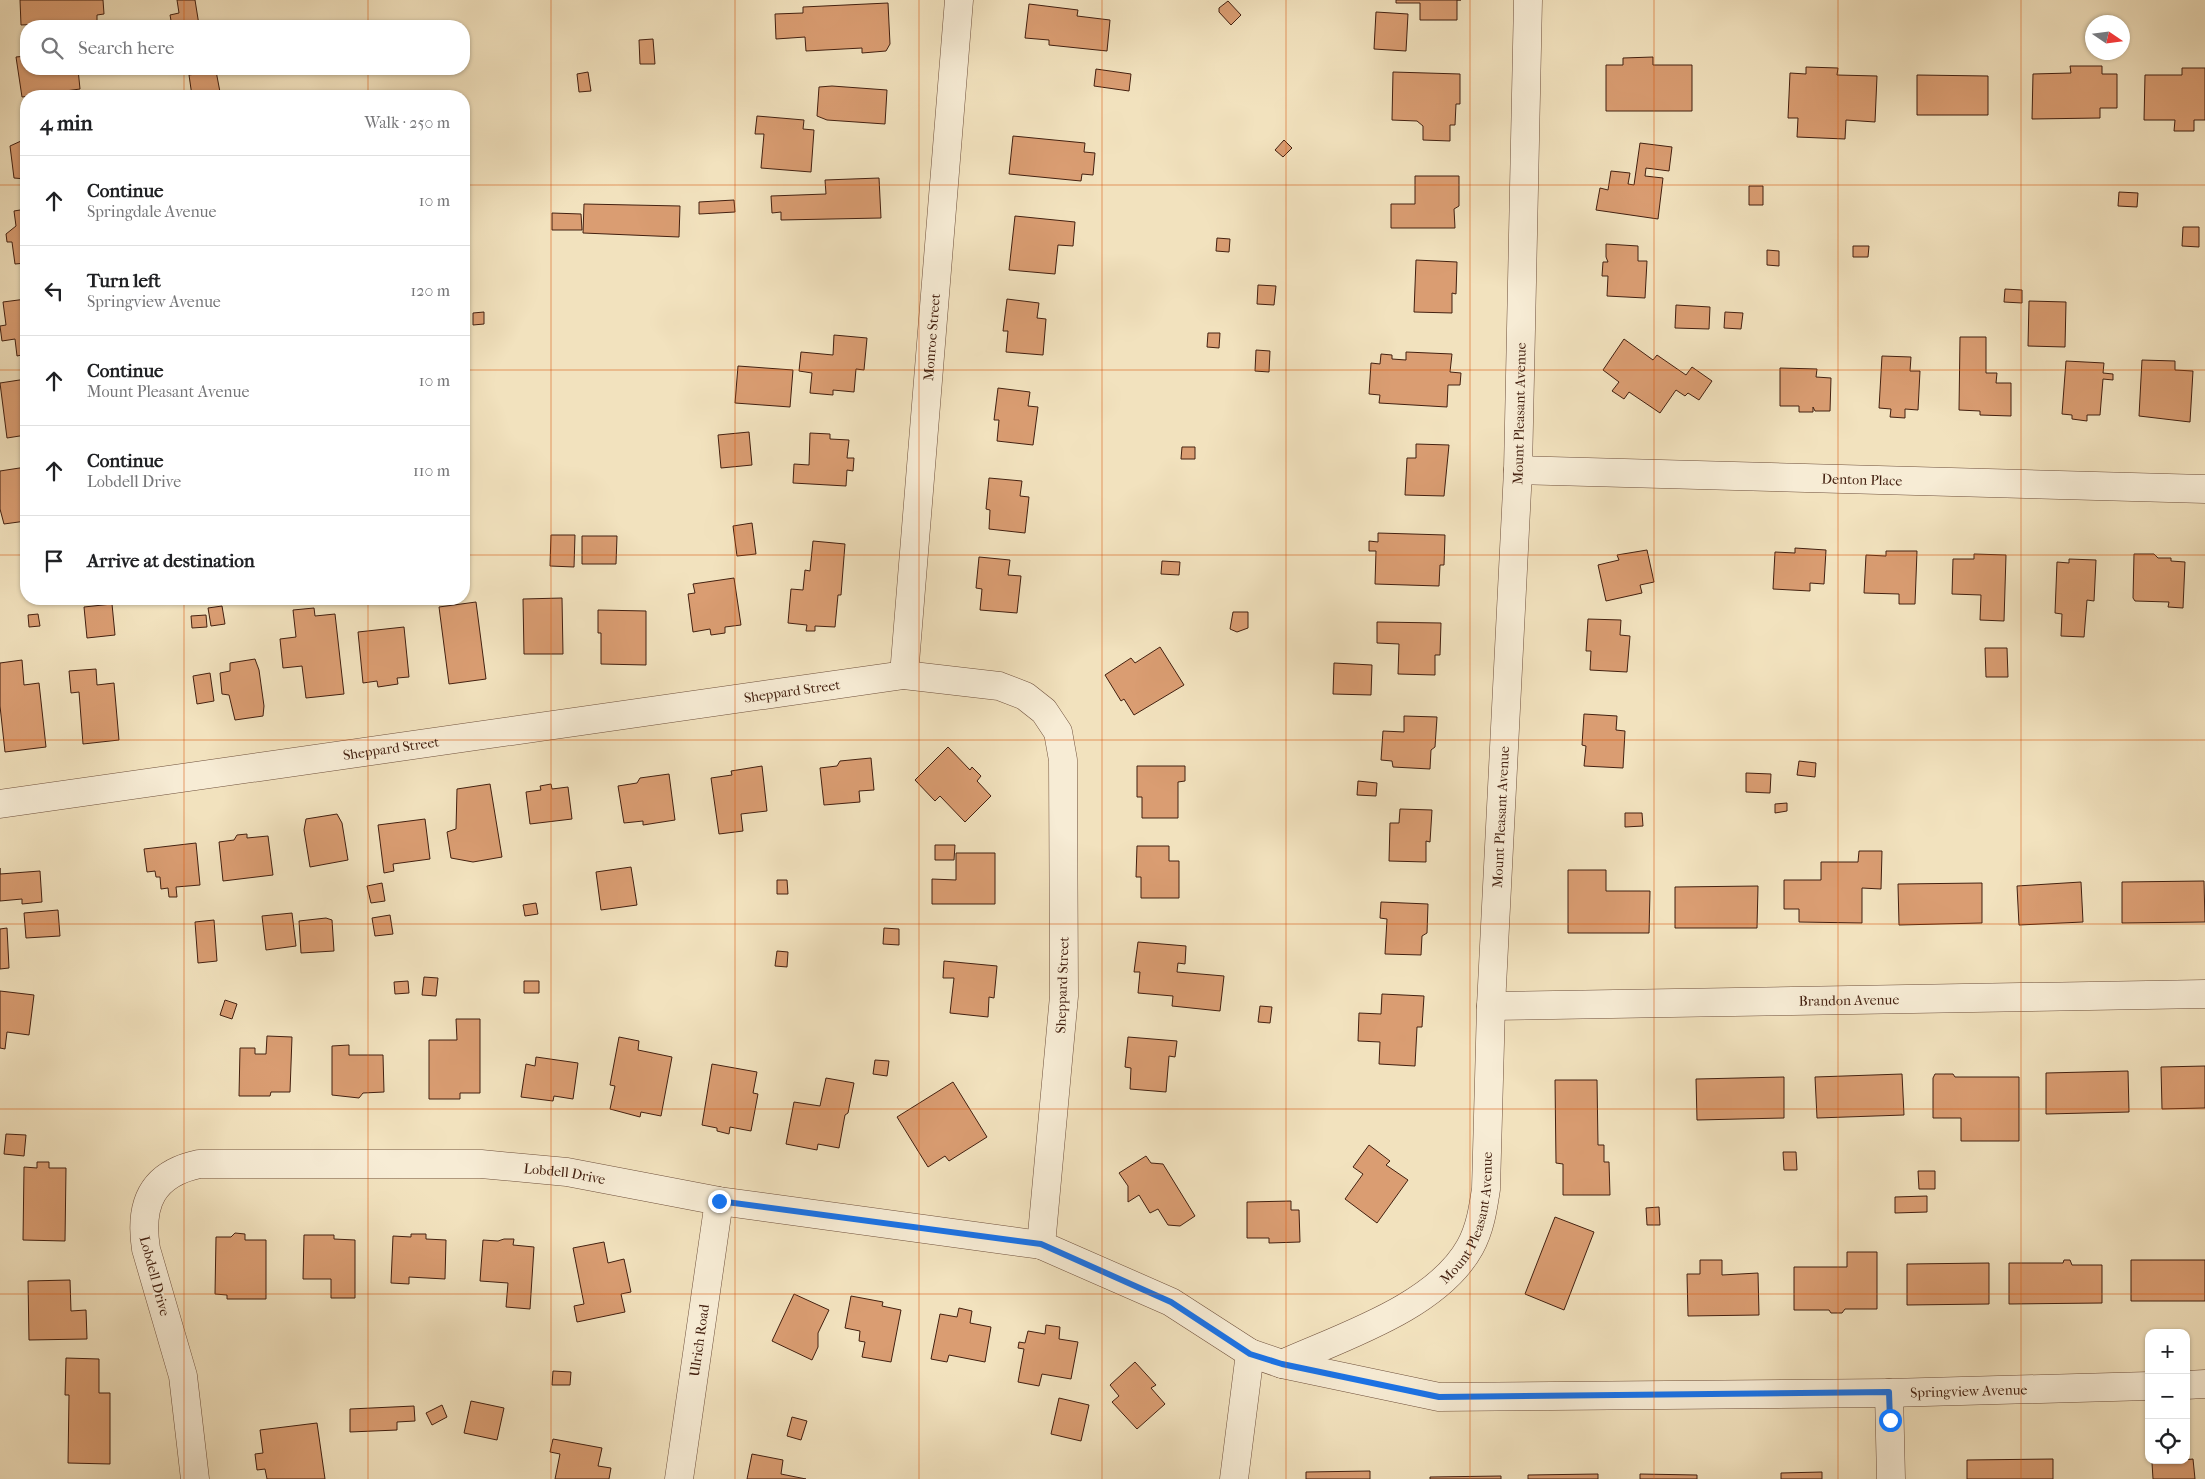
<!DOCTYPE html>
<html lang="en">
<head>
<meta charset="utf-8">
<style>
	body { margin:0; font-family:"IM FELL French Canon",serif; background:#f6f6f6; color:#202124 }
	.controls { position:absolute; right:15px; bottom:15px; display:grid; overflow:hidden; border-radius:10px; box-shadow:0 1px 4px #0004 }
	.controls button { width:45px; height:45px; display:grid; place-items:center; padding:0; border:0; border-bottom:1px solid #e0e0e0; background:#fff; color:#202124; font:25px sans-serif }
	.compass { position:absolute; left:2085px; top:15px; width:45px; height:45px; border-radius:50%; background:#fff; box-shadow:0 1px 4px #0004; rotate:103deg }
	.stop { position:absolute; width:15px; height:15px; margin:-11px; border:4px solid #1a73e8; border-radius:50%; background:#fff }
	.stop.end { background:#1a73e8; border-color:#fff; box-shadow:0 1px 5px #0008 }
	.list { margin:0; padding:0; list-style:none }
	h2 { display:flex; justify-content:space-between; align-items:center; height:65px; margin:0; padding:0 20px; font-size:21px }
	h2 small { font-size:16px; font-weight:400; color:#757577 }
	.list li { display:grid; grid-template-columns:32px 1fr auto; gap:15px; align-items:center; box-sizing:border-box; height:90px; padding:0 20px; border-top:1px solid #e0e0e0 }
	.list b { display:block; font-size:19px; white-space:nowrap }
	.list p { margin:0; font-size:16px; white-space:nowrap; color:#757577 }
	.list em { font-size:16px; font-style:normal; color:#757577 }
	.icon { flex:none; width:28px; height:28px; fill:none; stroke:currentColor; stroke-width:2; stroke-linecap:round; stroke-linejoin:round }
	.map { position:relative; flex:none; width:2205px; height:1479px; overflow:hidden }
	.search { position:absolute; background:#fff; box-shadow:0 1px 4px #0004; left:20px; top:20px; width:450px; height:55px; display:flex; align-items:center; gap:12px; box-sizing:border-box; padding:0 18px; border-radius:20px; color:#757577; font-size:19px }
	.panel { position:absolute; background:#fff; box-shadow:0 1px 4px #0004; left:20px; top:90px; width:450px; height:515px; border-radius:20px }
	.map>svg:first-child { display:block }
	.building { fill:#da9d72; stroke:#432010 }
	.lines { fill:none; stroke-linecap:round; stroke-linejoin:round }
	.street-casing { stroke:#6f503c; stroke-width:29 }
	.street { stroke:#f7ecd5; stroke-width:28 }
	.route { stroke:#1a73e8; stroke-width:6 }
	.grid { fill:none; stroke:#d8530c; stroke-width:1; stroke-opacity:0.55 }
	.labels { text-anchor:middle; stroke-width:4.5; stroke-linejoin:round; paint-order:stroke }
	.street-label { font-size:14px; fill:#432010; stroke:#f7ecd5 }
</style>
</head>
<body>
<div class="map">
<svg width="2205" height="1479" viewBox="0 0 2205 1479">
	<rect width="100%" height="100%" fill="#f2e2be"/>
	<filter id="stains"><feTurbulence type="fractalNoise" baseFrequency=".004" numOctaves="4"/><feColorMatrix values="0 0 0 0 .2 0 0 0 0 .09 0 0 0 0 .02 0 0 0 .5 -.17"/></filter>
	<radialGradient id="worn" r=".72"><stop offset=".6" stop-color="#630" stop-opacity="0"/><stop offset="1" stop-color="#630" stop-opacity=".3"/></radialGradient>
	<path class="building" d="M20,0H103L104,14L97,15V21L21,25Z
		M177,0H195L199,25L172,26L170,15L179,13Z
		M1396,0H1461H1457V20H1420V3H1396Z
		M1228,1L1241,15L1231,25L1219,12V8Z
		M888,3L890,44L886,51L862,53V48L806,51L805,37L776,39L775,14L803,13V7Z
		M1029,4L1078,10L1077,16L1110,20L1107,51L1049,45V40L1025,38Z
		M1376,12L1408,14L1406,51L1374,49Z
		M653,39L655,64H640L639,40Z
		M26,56V69H78L80,89L22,97L16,57Z
		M1653,57V65H1692V111H1606V65H1623V58Z
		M2070,66H2102V74H2117V108H2100V118L2032,119L2033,74L2071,73Z
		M1806,67L1838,68L1837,75L1877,76L1875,122L1846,120L1845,139L1797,137L1798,118H1788L1790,73L1806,74Z
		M2182,68H2205V120H2194V131H2174L2175,120H2144L2145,75H2182Z
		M1096,69L1131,74L1129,91L1094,86Z
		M216,71L220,92L192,96L189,75Z
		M588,72L591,91L579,92L577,74Z
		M1393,72L1460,74V104H1456L1455,125H1450V141L1423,140V126L1417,121L1392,120Z
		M1917,75L1988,76V115H1917Z
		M832,86L887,90L885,124L827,120L817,116L819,87Z
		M757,116L804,120L803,129L814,130L811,172L761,168L764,134H755Z
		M1013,136L1085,143L1084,152L1095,153L1093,175L1082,174L1081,181L1009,174Z
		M1284,140L1292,148L1283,157L1275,150Z
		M21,141H26V179L14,178L10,146Z
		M1640,143L1672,147L1669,171L1646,168L1645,176L1663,178L1658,219L1596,210L1600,188L1608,190L1611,171L1630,173L1628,184L1634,185Z
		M1415,176H1459V206L1454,209L1455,228H1391V204H1415Z
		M879,178L881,218L781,220V212L772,213L771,196L826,194L825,180Z
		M1749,186H1763V205H1749Z
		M2119,192L2138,193L2137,207L2118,206Z
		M734,200L735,212L699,214V202Z
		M584,204L680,206L679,237L583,233Z
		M26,209V263L15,264L12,242H7L6,234L16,226L14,211Z
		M552,213L581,214L582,230H552Z
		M1015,216L1075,222L1073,246L1058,245L1055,274L1009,270Z
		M2183,227H2199V247L2182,246Z
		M1217,238L1230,239L1229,252L1216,251Z
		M1606,244L1638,246V261H1647L1645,298L1607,296L1608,276H1602L1603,262H1608L1606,257Z
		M1853,246H1869L1868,257H1853Z
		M1767,250L1779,251V266L1767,265Z
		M1416,260L1457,262L1456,294L1452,293V313L1414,312Z
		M1258,285L1276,286L1274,305L1257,304Z
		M2005,289L2022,290V303L2004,302Z
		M26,299V354L17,356L15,339L2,341L0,326L6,325L3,302Z
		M1007,299L1039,303L1037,318L1046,319L1043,355L1006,352L1008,331H1003Z
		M2029,301L2066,302L2065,347L2028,346Z
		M1676,305L1710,307L1709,329L1675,328Z
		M484,312V324L473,325V313Z
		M1725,312L1743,313L1741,329L1724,328Z
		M1208,333H1220L1219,348L1207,347Z
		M834,335L867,338L864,370L856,369L854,392L833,390V395L810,393L812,373L799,371L801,352L833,355Z
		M1960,337H1986V373H1997L1996,383H2011V416L1980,415V411L1959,410Z
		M1624,339L1653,360L1657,355L1686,375L1692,367L1712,381L1699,400L1688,393L1685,396L1676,390L1660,413L1629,392L1624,399L1612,391L1619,382L1603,370Z
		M1256,350L1270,351L1269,372L1255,371Z
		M1406,352L1452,354L1450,372L1461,373L1460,385H1448L1447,407L1379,403L1380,395L1369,394L1371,363L1380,364L1381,354L1392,355V359L1406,360Z
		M1882,356L1911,357L1910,371H1920L1918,410L1905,409V418L1890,417L1891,409L1879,408Z
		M2142,360L2175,361V370L2193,371L2190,422L2139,416Z
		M2066,361L2104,363L2103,373L2113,374V380L2103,379L2100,415H2087V421L2072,419V415L2062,414Z
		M738,366L793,370L790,407L735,403Z
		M1780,368L1817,369L1816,377L1831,378L1830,411H1815L1813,407V412H1799V406H1780Z
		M26,379V435L7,438L0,383Z
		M998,388L1030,392L1028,406L1038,407L1033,445L997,441L999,420H994Z
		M749,432L752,465L721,468L718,435Z
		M810,433L830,434V439L849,440L847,458H854L853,471L847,470L846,486L793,483L794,464L809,465Z
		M1416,444L1449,445L1444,496L1405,495L1407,458H1416Z
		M1182,447H1195V459H1181Z
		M26,467V521L4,524L0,509V471Z
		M989,478L1022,481L1020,496L1029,497L1025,533L989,529L990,510L986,509Z
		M752,523L756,554L737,556L733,526Z
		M1378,533L1445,535L1444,565H1440L1439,586L1375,584L1376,551H1369V541L1378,542Z
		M551,535H575L574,567L550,566Z
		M582,536H617L616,564H582Z
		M813,541L845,544L841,595H838L835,627L815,626V631H806L807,625L788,623L791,589L803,590L805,570L810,571Z
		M1795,548L1826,550L1824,584L1810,583V591L1773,589L1775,552L1795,553Z
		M1647,550L1654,582L1640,585L1642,593L1606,601L1598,565L1619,560L1617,555Z
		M1886,551H1917L1915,604H1899V594L1864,593L1866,555L1886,556Z
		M1974,554L2006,555L2004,621L1980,620L1981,595L1952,594L1953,559H1974Z
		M2134,554H2154L2158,558H2171V561L2185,562L2183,608L2168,607L2169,602L2135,601L2133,598Z
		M979,557L1010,560L1008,575L1021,576L1017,613L980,610L982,589L976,588Z
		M2069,559L2096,560L2094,601L2087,600L2084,637L2061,636L2062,614L2055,613L2057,562L2069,563Z
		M1162,561L1180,562L1179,575L1161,574Z
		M734,578L741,625L725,627V633L711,635L710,629L693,632L688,594L695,593L693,584Z
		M562,598L563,654H524L523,599Z
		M476,602L486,679L449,684L439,607Z
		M112,604L115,635L87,638L84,607Z
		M222,606L225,624L211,626L208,608Z
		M314,608L315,616L335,614L344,694L306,698L302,666L283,668L280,639L296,637L293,610Z
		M598,610L646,611V665L601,664V633H598Z
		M1233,612H1248V628L1237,632L1230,629Z
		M38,614L40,626L29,627L28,615Z
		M206,615L207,627L192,628L191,616Z
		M1588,619L1621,620L1620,635L1630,636L1627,672L1590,670L1591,651H1586Z
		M1377,622L1441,623L1440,655H1435V675L1398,674L1399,644L1377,643Z
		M404,627L409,677L397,678L398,684L378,687L377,681L363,683L358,632Z
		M1160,647L1184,685L1134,715L1124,699L1121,701L1105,675L1131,658L1135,663Z
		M1985,648H2007L2008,677H1986Z
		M255,659L259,670L264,706L263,716L235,720L229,695L222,694L220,673L230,671V663Z
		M22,660L24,685L39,683L46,747L5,752L0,706V663Z
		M1334,663L1372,665L1371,695L1333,694Z
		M96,669L97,685L114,683L119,740L83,744L79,692L71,693L69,671Z
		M210,673L214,701L197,704L193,676Z
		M1584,714L1617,716L1616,730L1625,731L1623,768L1584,766L1586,746L1582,745Z
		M1404,716L1437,717L1435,747L1431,750L1430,769L1393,767L1392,761L1381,760L1383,731L1404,732Z
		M948,747L970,770L972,767L981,776L977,781L991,796L965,822L940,796L935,801L915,780Z
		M871,758L874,790L859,791L860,802L824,805L820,768L837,766L840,761Z
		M1799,761L1816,763L1815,777L1797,775Z
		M762,766L767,811L741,814L743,831L719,834L711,778L732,775L731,771Z
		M1137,766H1185V781L1178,782V818H1142V797H1137Z
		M1746,773L1771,774L1770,793L1746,792Z
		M669,774L675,820L643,825V821L624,823L618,786L637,783L640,778Z
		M1358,781L1377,783L1376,796L1357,795Z
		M490,784L502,857L473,862L451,858L447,832L456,829L457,789Z
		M551,784L552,789L568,787L572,819L530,824L526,792L541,790L540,786Z
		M1787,803V811L1775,813V804Z
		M1400,809L1432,810L1430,842L1426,841V862L1389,861L1390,823H1399Z
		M1625,813H1642L1643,826L1625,827Z
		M337,814L342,823L348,860L310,867L304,830L306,819Z
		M425,819L430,859L393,864L394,871L384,873L378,825Z
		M247,834V838L268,836L273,875L223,881L219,842L234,840L237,835Z
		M196,843L200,885L176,887L177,897H169L168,888L161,889L160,877H156L155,871L147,872L144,849Z
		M935,845H955L954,860H935Z
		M1137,846H1169V861H1179V898H1141V877H1136Z
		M1859,851H1882L1881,889L1862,888V923L1799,922V909H1784V880H1821V862H1858Z
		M956,853H995V904H932V879L956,880Z
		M631,867L637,905L601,910L596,872Z
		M0,868V874L40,871L42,902L22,904V899L0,901Z
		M1568,870H1606V891H1650L1649,933H1568Z
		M777,880H787L788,894H777Z
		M2204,881L2205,922L2122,923V882Z
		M2081,882L2083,922L2019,925L2017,886Z
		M382,883L385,901L371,903L367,886Z
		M1982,883V923L1899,925L1898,884Z
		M1758,886L1757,928H1675V887Z
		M1381,902L1428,904L1427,933L1422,936L1421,955L1385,954L1387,919L1380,918Z
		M536,903L538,914L525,916L523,905Z
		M58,910L60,936L26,938L24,913Z
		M292,913L296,946L266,950L262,916Z
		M390,915L393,934L375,936L372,918Z
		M326,918L332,920L334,951L301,953L299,921Z
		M214,920L217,961L198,963L195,922Z
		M7,928L9,968L0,969V929Z
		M884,928L899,929V945L883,944Z
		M1138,942L1186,946L1185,964L1178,963L1177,972L1224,976L1220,1011L1172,1006L1173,996L1138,993L1140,972H1134Z
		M777,951L788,952L787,967L775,966Z
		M944,961L997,966L994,998L989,997L988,1017L950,1013L954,978H943Z
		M424,977L438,978L436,996L422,995Z
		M408,981L409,993L395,994L394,982Z
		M524,981H539V993H524Z
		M0,991L34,995L29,1035L7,1032L5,1049L0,1048Z
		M1382,994L1424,996L1422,1027H1417L1415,1066L1379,1064L1380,1042L1358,1041L1359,1013L1381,1014Z
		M225,1000L237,1004L232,1019L220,1015Z
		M1260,1006L1272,1007L1270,1023L1258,1022Z
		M456,1019H480V1093H460V1099H429V1040H457Z
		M267,1036L292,1037L290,1092H271L270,1096H239L240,1048H255V1054H266Z
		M619,1037L639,1041L638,1050L672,1057L661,1116L641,1112L640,1117L610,1109L615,1086L610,1085Z
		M1128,1037L1177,1041L1175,1057L1169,1056L1166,1092L1130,1089L1131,1068L1125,1067Z
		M349,1045V1055H383L384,1092L363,1093L359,1098L332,1095V1046Z
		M536,1057L578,1063L573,1099L554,1096L553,1101L521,1097L526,1064L535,1066Z
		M875,1060L889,1061L887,1076L873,1074Z
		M712,1064L757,1072L753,1093L758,1094L751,1131L730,1127L729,1134L717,1131V1128L702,1125Z
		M2205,1066V1108L2162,1109L2161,1067Z
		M2128,1071L2129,1112L2046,1114V1073Z
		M1902,1074L1904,1115L1817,1118L1815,1077Z
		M1935,1074H1953L1955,1077H2019V1141H1961V1118H1933V1078Z
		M1784,1077V1118L1697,1120L1696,1079Z
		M826,1078L854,1083L848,1113L845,1115L839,1148L818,1144L817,1150L786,1144L794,1102L820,1106Z
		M1555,1080H1597L1598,1145H1604V1162H1609L1610,1195H1563V1164L1556,1163Z
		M953,1082L987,1137L949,1161L945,1156L928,1167L897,1117Z
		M6,1134L26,1135L24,1156L4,1154Z
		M1369,1145L1390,1161L1386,1165L1408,1180L1377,1223L1345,1199L1363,1174L1353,1167Z
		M1783,1152H1796L1797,1170H1784Z
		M1146,1156L1151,1163L1163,1164L1195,1216L1180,1226L1168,1225L1158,1209L1150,1213L1139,1195L1128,1202V1186L1119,1173Z
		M37,1162H49V1168H66L65,1241L23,1240L24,1167L37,1168Z
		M1918,1171H1935V1189H1919Z
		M1927,1196V1212L1895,1213V1197Z
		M1291,1201V1210H1299L1300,1242L1269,1243V1238H1247V1202Z
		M1659,1207L1660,1225H1647L1646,1208Z
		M1555,1217L1594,1232L1564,1310L1525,1294Z
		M235,1233L245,1234V1240H266V1299H227V1295L215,1294L216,1237H231Z
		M411,1234H426V1239L446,1240L445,1279L409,1277V1284L391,1283L393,1236L411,1237Z
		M304,1235H334V1239L355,1240V1298H331V1279H303Z
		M504,1239H514L513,1245L534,1247L530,1309L506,1307L508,1283L480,1281L483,1240L498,1241Z
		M604,1242L608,1263L624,1259L631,1292L621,1294L625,1312L577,1322L574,1306L584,1304L573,1248Z
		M1847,1252H1877V1309H1845L1842,1313H1831L1829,1310H1794V1267H1847Z
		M1700,1260H1722V1275L1758,1273L1759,1315L1688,1316L1687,1274H1700Z
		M2064,1260H2070L2072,1265H2102V1303L2009,1304V1263H2063Z
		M2131,1260H2205V1301H2131Z
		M1989,1263V1304L1907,1305V1264Z
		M70,1280L71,1311L86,1310L87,1339L29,1340L28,1281Z
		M794,1294L829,1310L818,1333V1347L812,1360L772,1341Z
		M851,1296L883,1302L882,1306L901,1310L891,1362L862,1357L865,1342L859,1341L860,1331L845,1328Z
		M959,1308L972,1311L970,1323L991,1327L985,1362L949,1355L947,1362L931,1359L940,1314L957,1317Z
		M1046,1325L1060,1327L1059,1339L1078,1342L1071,1379L1042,1374L1039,1386L1018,1382L1024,1349L1018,1348L1019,1342L1025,1343L1028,1331L1045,1334Z
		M66,1358L99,1359V1393H110V1464L68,1463L69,1395H65Z
		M1135,1362L1156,1385L1151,1388L1165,1404L1137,1429L1112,1402L1119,1396L1110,1385Z
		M553,1371L571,1372L570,1385H552Z
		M1059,1398L1089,1405L1081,1441L1051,1434Z
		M471,1401L504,1408L497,1440L464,1433Z
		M442,1405L447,1417L432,1425L426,1413Z
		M414,1406L415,1421L397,1422V1430L350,1432V1409Z
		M792,1417L807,1421L801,1440L787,1436Z
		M317,1423L325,1479H267L265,1469L257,1470L255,1454L263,1453L260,1430Z
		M553,1439L602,1448L598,1466L611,1468L609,1479H555L560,1454L550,1452Z
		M752,1454L783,1460L781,1474L806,1479H747Z
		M2053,1459V1479H1967V1460Z
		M2193,1459L2195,1479H2153L2152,1463Z
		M1370,1471V1479H1306V1472Z
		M1822,1472V1479H1781V1473Z
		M1598,1474V1479H1528V1475Z
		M1640,1474L1697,1475V1479H1640Z
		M1501,1476V1479H1430V1477Z"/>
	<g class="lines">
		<g class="street-casing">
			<g id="street">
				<path id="s1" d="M1518,470L2205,489"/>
				<path id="s2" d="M904,675L959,0"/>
				<path id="s3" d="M0,804L904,675L999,686L1025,696L1044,711L1058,732L1063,760L1064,996L1041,1245"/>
				<path id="s4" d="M1491,1006L2205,994"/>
				<path id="s5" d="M1282,1364C1342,1337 1437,1307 1470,1247C1480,1229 1483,1209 1486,1189L1491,1006L1518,470L1528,0"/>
				<path d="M2186,1385L2205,1384"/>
				<path d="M1889,1393L1891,1479"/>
				<path id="s6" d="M195,1479L183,1376L146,1249C139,1204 152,1174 199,1164H481L567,1172L719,1201L1041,1245L1171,1302L1250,1353L1282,1364L1439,1397L1889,1393L2149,1386"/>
				<path id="s7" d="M679,1479L719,1201"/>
				<path d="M1234,1479L1250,1353"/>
			</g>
		</g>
		<use href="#street" class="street"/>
	</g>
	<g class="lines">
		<path class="route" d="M719,1201L1041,1244L1171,1302L1250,1354L1282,1364L1439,1397L1889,1392L1890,1420"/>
	</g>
	<path class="grid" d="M184,0V26M368,0V26M551,0V1479M735,0V1479M919,0V1479M1102,0V1479M1286,0V1479M1470,0V1479M1654,0V1479M1838,0V1479M2021,0V1479M184,69V96M368,69V96M0,185H26M464,185H2205M0,370H26M464,370H2205M0,555H26M464,555H2205M184,599V1479M368,599V1479M0,740H2205M0,924H2205M0,1109H2205M0,1294H2205"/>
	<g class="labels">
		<g class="street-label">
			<text dy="5" stroke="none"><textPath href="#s2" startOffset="339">Monroe Street</textPath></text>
			<text dy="5" stroke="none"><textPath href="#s5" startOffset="1062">Mount Pleasant Avenue</textPath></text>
			<text dy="5" stroke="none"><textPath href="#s1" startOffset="344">Denton Place</textPath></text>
			<text dy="5" stroke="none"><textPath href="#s3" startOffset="800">Sheppard Street</textPath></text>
			<text dy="5" stroke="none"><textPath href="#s3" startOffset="395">Sheppard Street</textPath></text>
			<text dy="5" stroke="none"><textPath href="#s5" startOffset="658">Mount Pleasant Avenue</textPath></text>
			<text transform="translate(1062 985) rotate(-88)" y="5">Sheppard Street</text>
			<text dy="5" stroke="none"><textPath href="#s4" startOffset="358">Brandon Avenue</textPath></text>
			<text dy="5" stroke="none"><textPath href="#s6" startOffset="716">Lobdell Drive</textPath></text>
			<text dy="5" stroke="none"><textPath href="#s5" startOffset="252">Mount Pleasant Avenue</textPath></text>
			<text transform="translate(155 1276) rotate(75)" y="5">Lobdell Drive</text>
			<text dy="5" stroke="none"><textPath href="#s7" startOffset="140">Ulrich Road</textPath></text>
			<text dy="5" stroke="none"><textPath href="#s6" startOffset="2158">Springview Avenue</textPath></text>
		</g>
	</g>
	<rect width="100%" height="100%" filter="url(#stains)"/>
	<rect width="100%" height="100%" fill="url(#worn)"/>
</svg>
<div class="controls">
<button>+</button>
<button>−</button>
<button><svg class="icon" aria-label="locate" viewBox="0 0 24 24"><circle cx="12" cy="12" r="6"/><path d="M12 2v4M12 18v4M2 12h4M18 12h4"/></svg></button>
</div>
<svg class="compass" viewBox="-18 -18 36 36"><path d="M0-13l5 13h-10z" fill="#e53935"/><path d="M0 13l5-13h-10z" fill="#757577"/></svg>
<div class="stop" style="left:1890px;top:1420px"></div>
<div class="stop end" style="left:719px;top:1201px"></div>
<div class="search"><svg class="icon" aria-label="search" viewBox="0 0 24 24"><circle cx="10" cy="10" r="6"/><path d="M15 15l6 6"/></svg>Search here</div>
<section class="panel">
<h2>4 min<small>Walk · 250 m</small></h2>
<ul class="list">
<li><svg class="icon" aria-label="ahead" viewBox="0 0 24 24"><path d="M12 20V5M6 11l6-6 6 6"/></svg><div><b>Continue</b><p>Springdale Avenue</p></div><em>10 m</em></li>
<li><svg class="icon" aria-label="left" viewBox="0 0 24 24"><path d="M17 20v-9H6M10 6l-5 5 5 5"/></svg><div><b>Turn left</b><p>Springview Avenue</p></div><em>120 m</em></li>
<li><svg class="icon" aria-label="ahead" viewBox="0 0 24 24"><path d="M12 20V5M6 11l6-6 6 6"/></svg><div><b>Continue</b><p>Mount Pleasant Avenue</p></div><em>10 m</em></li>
<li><svg class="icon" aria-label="ahead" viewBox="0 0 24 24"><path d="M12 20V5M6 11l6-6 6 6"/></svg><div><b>Continue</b><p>Lobdell Drive</p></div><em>110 m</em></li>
<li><svg class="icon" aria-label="arrive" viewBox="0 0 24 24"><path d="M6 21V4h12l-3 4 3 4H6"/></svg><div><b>Arrive at destination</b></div></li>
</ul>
</section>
</div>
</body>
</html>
